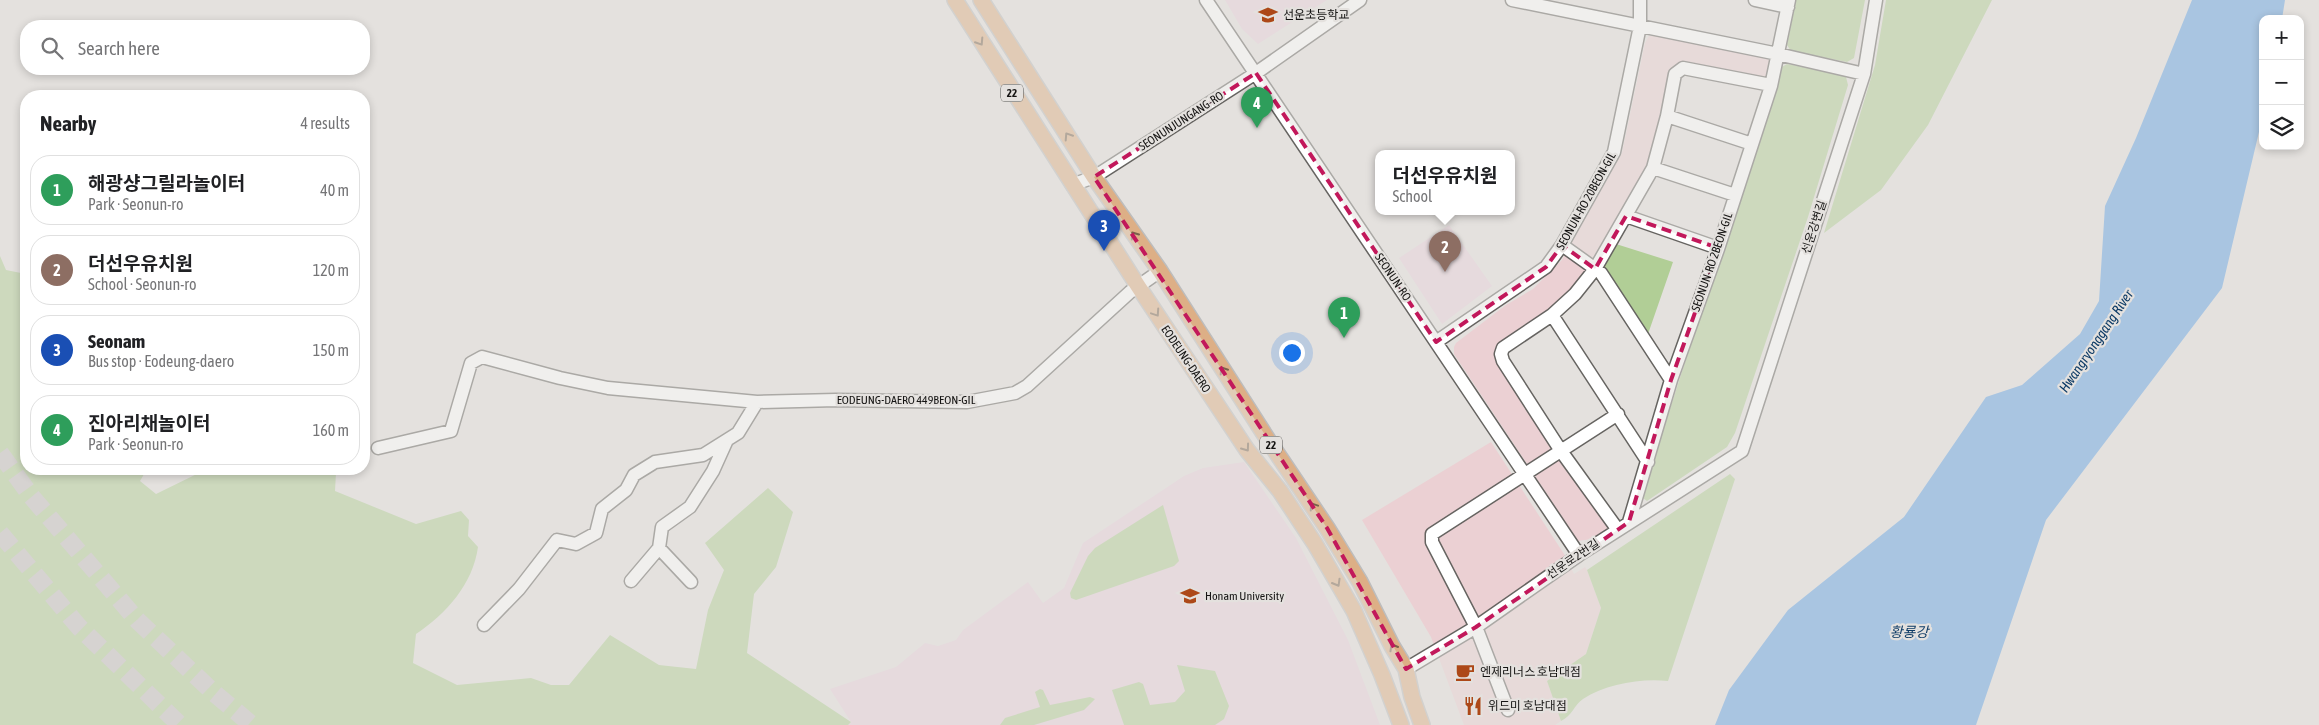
<!DOCTYPE html>
<html lang="en">
<head>
<meta charset="utf-8">
<style>
	body { margin:0; font-family:"Asap Condensed","Noto Sans KR",sans-serif; background:#f6f6f6; color:#202124 }
	.controls { position:absolute; right:15px; top:15px; display:grid; overflow:hidden; border-radius:10px; box-shadow:0 2px 8px #0003 }
	.controls button { width:45px; height:45px; display:grid; place-items:center; padding:0; border:0; border-bottom:1px solid #e0e0e0; background:#fff; color:#202124; font:25px sans-serif }
	.you { position:absolute; left:1291px; top:352px; width:18px; height:18px; margin:-12px; border:4px solid #fff; border-radius:50%; background:#1a73e8; box-shadow:0 0 0 8px #1a73e833 }
	.badge { display:grid; place-items:center; width:32px; height:32px; border-radius:50%; background:#d93025; color:#fff; font-size:16px; font-weight:700 }
	.pin { position:absolute; translate:-50% -41px; filter:drop-shadow(0 1px 2px #0008) }
	.pin::after { content:''; position:absolute; top:26px; width:18px; height:15px; background:inherit; clip-path:polygon(0 0,100% 0,50% 100%) }
	.popup { position:absolute; left:1375px; top:150px; width:140px; height:65px; box-sizing:border-box; display:grid; place-content:center; border-radius:10px; background:#fff; filter:drop-shadow(0 1px 4px #0005); font-size:16px; white-space:nowrap; color:#757577 }
	.popup b { font-size:19px; color:#202124 }
	.popup::after { content:''; position:absolute; left:50%; top:100%; margin-left:-10px; border:10px solid transparent; border-top-color:#fff }
	.list { margin:0; padding:0; list-style:none }
	h2 { display:flex; justify-content:space-between; align-items:center; height:65px; margin:0; padding:0 20px; font-size:21px }
	h2 small { font-size:16px; font-weight:400; color:#757577 }
	.list li { display:grid; grid-template-columns:32px 1fr auto; gap:15px; align-items:center; box-sizing:border-box; height:70px; margin:0 10px 10px; padding:0 10px; border:1px solid #e0e0e0; border-radius:20px }
	.list b { display:block; font-size:19px; white-space:nowrap }
	.list p { margin:0; font-size:16px; white-space:nowrap; color:#757577 }
	.list em { font-size:16px; font-style:normal; color:#757577 }
	.icon { flex:none; width:28px; height:28px; fill:none; stroke:currentColor; stroke-width:2; stroke-linecap:round; stroke-linejoin:round }
	.map { position:relative; flex:none; width:2319px; height:725px; overflow:hidden }
	.search { position:absolute; background:#fff; box-shadow:0 2px 8px #0003; left:20px; top:20px; width:350px; height:55px; display:flex; align-items:center; gap:12px; box-sizing:border-box; padding:0 18px; border-radius:20px; color:#757577; font-size:19px }
	.panel { position:absolute; background:#fff; box-shadow:0 2px 8px #0003; left:20px; top:90px; width:350px; height:385px; border-radius:20px }
	.map>svg:first-child { display:block }
	.commercial { fill:#ebd0d3 }
	.education { fill:#e8d0dc }
	.green { fill:#b1ce96 }
	.water { fill:#63a2e5 }
	.lines { fill:none; stroke-linecap:round; stroke-linejoin:round }
	.highway-tunnel { stroke:#c5c2c0; stroke-width:18; stroke-dasharray:18 9; stroke-linecap:butt }
	.minor-casing { stroke:#666461; stroke-width:15 }
	.major-casing { stroke:#bdbdbd; stroke-width:18 }
	.minor { stroke:#fff; stroke-width:12 }
	.major { stroke:#ddaf86; stroke-width:15 }
	.oneway { stroke:#79624c }
	.marked { fill:none; stroke:#c2185b; stroke-width:4; stroke-dasharray:10 6; stroke-linejoin:round }
	.labels { text-anchor:middle; stroke-width:4.5; stroke-linejoin:round; paint-order:stroke }
	.shield { fill:#e4e1de; stroke:#535250; stroke-width:1 }
	.shield-label { font-size:11px; font-weight:bold; fill:#151413 }
	.poi-label { font-size:12px; fill:#151413; stroke:#e4e1de; text-anchor:start }
	.street-label { font-size:12px; fill:#151413; stroke:#e4e1de }
	.water-label { font-size:14px; font-style:italic; fill:#0d3b66; stroke:#e4e1de }
</style>
</head>
<body>
<div class="map">
<svg width="2319" height="725" viewBox="0 0 2319 725">
	<rect width="100%" height="100%" fill="#e4e1de"/>
	<path class="commercial" d="M1654,35L1768,57L1771,64L1768,76L1762,80L1675,65L1651,164L1602,251L1570,295L1499,345L1495,351V361L1503,374L1608,524L1607,530L1592,539L1578,541L1454,354V347L1456,343L1506,305L1533,289L1562,260L1622,153L1645,43L1649,36Z
		M1491,442L1564,554L1574,574L1585,567L1587,570L1601,608L1586,654L1547,681L1561,721L1555,725H1464L1431,637L1362,520Z"/>
	<path class="education" d="M1225,0H1327L1258,44L1242,29Z
		M1449,225L1492,286L1442,324L1399,258Z
		M1244,462L1296,538L1348,640L1380,725H848L851,722L830,689L896,667L925,643L938,646L956,640L963,630L1028,582L1043,603L1064,588L1083,543L1184,476L1203,468Z"/>
	<path class="green" d="M1796,0H1865L1854,58L1847,62L1791,51L1787,45Z
		M1886,0H1992L1928,125L1881,190L1824,233L1875,65Z
		M1787,64L1842,74L1846,77L1848,85L1808,217L1735,433L1727,447L1647,501L1643,498L1648,477L1780,68Z
		M1616,244L1673,262L1648,334L1603,268Z
		M0,256L6,270L26,274V469H147L140,481L156,494L207,469H307L336,473L335,491L416,524L461,511L469,520L468,536L478,547C473,584 446,614 416,634L413,663L457,685L531,678L551,685H569L610,635L659,665L696,669L708,610L724,570L705,543L768,488L793,512L776,567L754,594L747,653L851,722L848,725H0Z
		M1730,474L1735,479L1668,681C1641,678 1606,684 1583,699C1574,705 1572,716 1561,721L1547,681L1586,654L1601,608L1587,570Z
		M1163,505L1179,561L1174,566L1076,600L1071,598L1070,593L1088,556L1095,548Z
		M1177,665L1215,671L1229,706L1224,719L1215,725H1124L1112,690L1139,682L1143,684L1150,705L1175,702L1185,691Z
		M1040,689L1043,690L1050,705L1090,697L1095,699L1084,710L1034,725H1000L1005,718L1040,707L1035,692Z"/>
	<path class="water" d="M2192,0H2285L2282,19H2263V115L2222,288L2046,520L1976,725H1715L1729,690L1788,610L1904,517L1986,397L2022,385L2080,334L2099,301L2105,206L2136,138Z"/>
	<g class="lines">
		<path class="highway-tunnel" d="M0,453L31,496L137,620L213,692L252,725
			M0,533L79,627L180,725"/>
		<g class="minor-casing">
			<path id="minor" d="M1206,0L1579,555
				M1512,0L1778,54L1864,74
				M1755,0L1788,7
				M1667,116L1752,144
				M1653,168L1735,195
				M1072,185L1094,177L1105,170L1256,73L1360,0
				M1626,216L1718,248
				M1562,245L1601,273L1671,380
				M1552,315L1648,462
				M1436,342L1546,267L1562,245L1614,152L1640,26V0
				M378,448L451,431L471,363L482,357L560,378L608,388L757,402L836,400L967,402L1015,393L1027,386L1130,292L1160,271
				M1629,522L1671,380L1718,249L1771,86L1789,0
				M1618,530L1561,451L1503,361L1501,354L1503,348L1552,315L1575,294L1595,269L1653,168L1667,116L1675,74L1683,68L1771,85
				M659,548L691,582
				M631,581L659,548L662,527L690,507L713,471L727,440
				M484,625L519,589L557,540L576,544L596,533L602,509L626,490L634,475L655,462L703,455L738,433L757,402
				M1406,669L1476,627L1579,555L1742,451L1864,74L1876,0
				M1508,710L1476,627L1432,542V534L1618,414"/>
		</g>
		<g class="major-casing">
			<path id="major" d="M955,0L1138,286L1247,450L1280,491L1315,544L1354,611L1382,675L1401,725
				M981,0L1094,177L1160,271L1268,440L1327,528L1360,582L1392,646L1406,669L1412,697L1422,725"/>
		</g>
		<use href="#minor" class="minor"/>
		<use href="#major" class="major"/>
	</g>
	<defs><path id="oneway-chevron" d="M-2-3.5L2.5 0L-2 3.5" fill="none" stroke-width="1.6" stroke-linecap="round" stroke-linejoin="round" transform="scale(1.25)"/></defs>
	<g class="oneway">
		<use href="#oneway-chevron" transform="translate(980 42) rotate(57)"/>
		<use href="#oneway-chevron" transform="translate(1068 136) rotate(-123)"/>
		<use href="#oneway-chevron" transform="translate(1134 235) rotate(-125)"/>
		<use href="#oneway-chevron" transform="translate(1156 313) rotate(56)"/>
		<use href="#oneway-chevron" transform="translate(1223 370) rotate(-123)"/>
		<use href="#oneway-chevron" transform="translate(1246 448) rotate(54)"/>
		<use href="#oneway-chevron" transform="translate(1313 506) rotate(-124)"/>
		<use href="#oneway-chevron" transform="translate(1337 583) rotate(60)"/>
		<use href="#oneway-chevron" transform="translate(1393 647) rotate(-120)"/>
	</g>
	<path d="M0 0H2319V725H0ZM1256,73L1436,342L1546,267L1562,245L1595,269L1626,216L1718,248L1671,380L1629,522L1476,627L1406,669L1327,528L1094,177Z" fill="#e4e1de" fill-opacity=".55" fill-rule="evenodd"/>
	<path class="marked" d="M1256,73L1436,342L1546,267L1562,245L1595,269L1626,216L1718,248L1671,380L1629,522L1476,627L1406,669L1327,528L1094,177Z"/>
	<defs>
		<g id="school-bare" transform="scale(1.5)"><path d="M0-5L7-2L0 1L-7-2ZM-4 1L0 2.5L4 1V4Q0 6-4 4Z" fill="#ad4818" stroke="#e4e1de" stroke-width="2.5" paint-order="stroke"/></g>
		<g id="university-bare" transform="scale(1.5)"><path d="M0-5L7-2L0 1L-7-2ZM-4 1L0 2.5L4 1V4Q0 6-4 4Z" fill="#ad4818" stroke="#e4e1de" stroke-width="2.5" paint-order="stroke"/></g>
		<g id="cafe-bare" transform="scale(1.5)"><path d="M-5.5-4.5H6V0H3Q3 3.5 0 3.5H-2.5Q-5.5 3.5-5.5 0ZM3-3.2v2h1.7v-2ZM-6 4.5H4V6H-6Z" fill="#ad4818" stroke="#e4e1de" stroke-width="2.5" paint-order="stroke"/></g>
		<g id="restaurant-bare" transform="scale(1.5)"><path d="M-5-6h1v4h1v-4h1v4h1v-4h1v5L-1.5 .5V6h-2V.5L-5-1ZM5-6V6H3V1.5H1.5Q1.5-4 5-6Z" fill="#ad4818" stroke="#e4e1de" stroke-width="2.5" paint-order="stroke"/></g>
	</defs>
	<g fill-rule="evenodd">
		<use href="#school-bare" x="1268" y="15"/>
		<use href="#university-bare" x="1190" y="596"/>
		<use href="#cafe-bare" x="1465" y="672"/>
		<use href="#restaurant-bare" x="1473" y="706"/>
	</g>
	<g class="labels">
		<g class="shield">
			<rect x="1001" y="84.5" width="22" height="17" rx="4"/>
			<rect x="1260" y="436.5" width="22" height="17" rx="4"/>
		</g>
		<g class="shield-label">
			<text x="1012" y="97">22</text>
			<text x="1271" y="449">22</text>
		</g>
		<g class="poi-label">
			<text x="1283" y="19">선운초등학교</text>
			<text x="1205" y="600">Honam University</text>
			<text x="1480" y="676">엔제리너스 호남대점</text>
			<text x="1488" y="710">위드미 호남대점</text>
		</g>
		<g class="street-label">
			<text transform="translate(1181 121) rotate(-33)" y="4">SEONUNJUNGANG-RO</text>
			<text transform="translate(1586 201) rotate(-61)" y="4">SEONUN-RO 20BEON-GIL</text>
			<text transform="translate(1814 227) rotate(-72)" y="4">선운강변길</text>
			<text transform="translate(1712 262) rotate(-71)" y="4">SEONUN-RO 2BEON-GIL</text>
			<text transform="translate(1393 277) rotate(56)" y="4">SEONUN-RO</text>
			<text transform="translate(1186 359) rotate(56)" y="4">EODEUNG-DAERO</text>
			<text x="906" y="404">EODEUNG-DAERO 449BEON-GIL</text>
			<text transform="translate(1573 559) rotate(-34)" y="4">선운로2번길</text>
		</g>
		<g class="water-label">
			<text transform="translate(2096 341) rotate(-56)" y="5">Hwangryonggang River</text>
			<text x="1909" y="637">황룡강</text>
		</g>
	</g>
</svg>
<div class="controls">
<button>+</button>
<button>−</button>
<button><svg class="icon" aria-label="layers" viewBox="0 0 24 24"><path d="M12 4l9 5-9 5-9-5zM3 14l9 5 9-5"/></svg></button>
</div>
<div class="you"></div>
<div class="pin badge" style="left:1344px;top:338px;background:#2e9e5b">1</div>
<div class="pin badge" style="left:1445px;top:272px;background:#8d6e63">2</div>
<div class="popup"><b>더선우유치원</b>School</div>
<div class="pin badge" style="left:1104px;top:251px;background:#1a4fb4">3</div>
<div class="pin badge" style="left:1257px;top:128px;background:#2e9e5b">4</div>
<div class="search"><svg class="icon" aria-label="search" viewBox="0 0 24 24"><circle cx="10" cy="10" r="6"/><path d="M15 15l6 6"/></svg>Search here</div>
<section class="panel">
<h2>Nearby<small>4 results</small></h2>
<ul class="list">
<li><span class="badge" style="background:#2e9e5b">1</span><div><b>해광샹그릴라놀이터</b><p>Park · Seonun-ro</p></div><em>40 m</em></li>
<li><span class="badge" style="background:#8d6e63">2</span><div><b>더선우유치원</b><p>School · Seonun-ro</p></div><em>120 m</em></li>
<li><span class="badge" style="background:#1a4fb4">3</span><div><b>Seonam</b><p>Bus stop · Eodeung-daero</p></div><em>150 m</em></li>
<li><span class="badge" style="background:#2e9e5b">4</span><div><b>진아리채놀이터</b><p>Park · Seonun-ro</p></div><em>160 m</em></li>
</ul>
</section>
</div>
</body>
</html>
